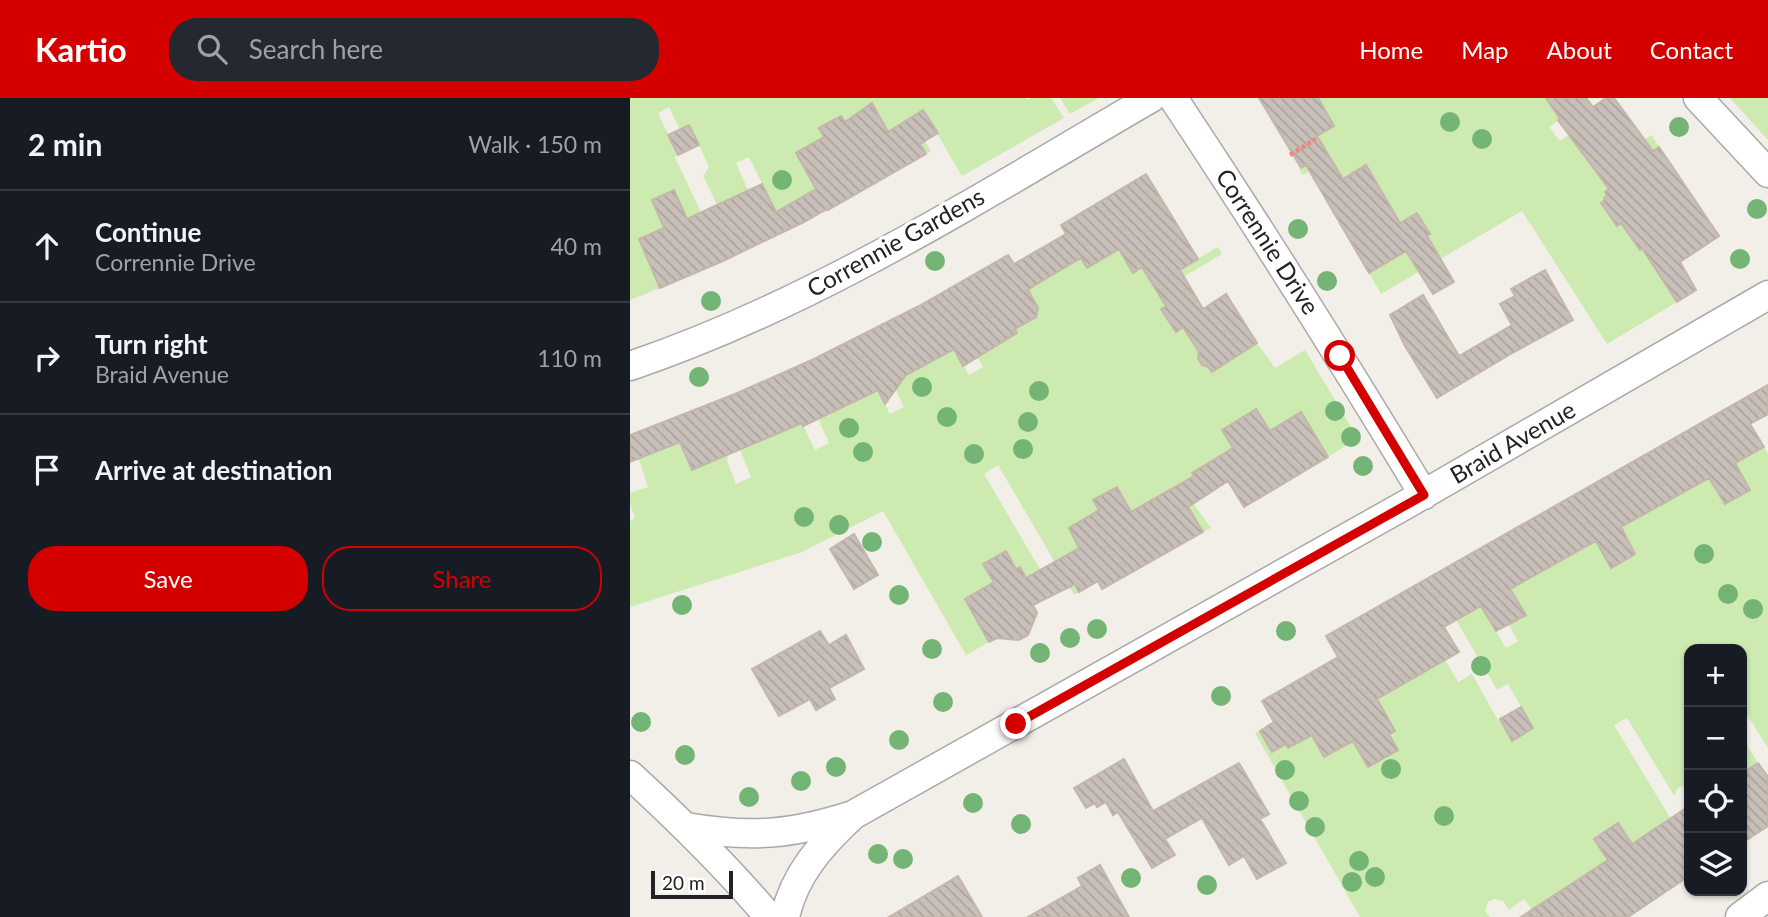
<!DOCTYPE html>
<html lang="en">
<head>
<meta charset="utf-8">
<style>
	body { margin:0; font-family:Lato,sans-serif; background:#242831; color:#f1f3f6 }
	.controls { position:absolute; right:21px; bottom:21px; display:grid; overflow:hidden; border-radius:14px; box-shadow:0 2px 5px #0004 }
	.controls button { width:63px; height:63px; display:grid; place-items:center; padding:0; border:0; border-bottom:2px solid #363941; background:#171b24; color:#f1f3f6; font:35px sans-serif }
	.scale { position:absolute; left:21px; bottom:18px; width:82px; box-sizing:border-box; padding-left:7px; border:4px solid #222; border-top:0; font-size:19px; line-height:24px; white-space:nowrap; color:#222; -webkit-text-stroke:5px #fff; paint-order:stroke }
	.stop { position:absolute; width:21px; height:21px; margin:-16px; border:5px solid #d40000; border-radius:50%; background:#fff }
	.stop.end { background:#d40000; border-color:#fff; box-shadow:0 2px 7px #0008 }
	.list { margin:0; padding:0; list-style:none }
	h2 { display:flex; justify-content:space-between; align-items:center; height:91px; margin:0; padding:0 28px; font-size:30px }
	h2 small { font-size:23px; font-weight:400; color:#9ea1a6 }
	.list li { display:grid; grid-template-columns:46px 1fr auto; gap:21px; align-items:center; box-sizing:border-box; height:112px; padding:0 28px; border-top:2px solid #363941 }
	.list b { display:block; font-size:26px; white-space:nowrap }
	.list p { margin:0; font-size:23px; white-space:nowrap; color:#9ea1a6 }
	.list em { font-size:23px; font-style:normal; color:#9ea1a6 }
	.actions { display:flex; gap:14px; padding:21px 28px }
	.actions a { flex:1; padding:16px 0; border:2px solid #d40000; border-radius:28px; text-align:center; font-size:24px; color:#d40000 }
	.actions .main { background:#d40000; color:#fff }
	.icon { flex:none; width:38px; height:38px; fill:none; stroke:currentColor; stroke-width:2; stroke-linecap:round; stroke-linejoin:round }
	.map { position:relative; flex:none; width:1138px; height:819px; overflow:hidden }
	header { display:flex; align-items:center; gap:42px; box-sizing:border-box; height:98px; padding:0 35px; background:#d40000; color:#fff }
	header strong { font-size:33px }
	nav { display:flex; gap:38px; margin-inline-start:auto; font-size:24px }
	.search { width:490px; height:63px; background:#242831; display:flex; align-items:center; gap:18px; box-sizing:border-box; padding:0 24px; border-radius:28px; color:#9ea1a6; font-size:26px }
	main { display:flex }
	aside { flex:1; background:#171b24 }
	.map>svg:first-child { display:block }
	.garden { fill:#cdebb0 }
	.building { fill:url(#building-back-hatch); stroke:#c4b6ab; stroke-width:2 }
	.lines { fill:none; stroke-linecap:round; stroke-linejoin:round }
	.street-casing { stroke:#a9a9a9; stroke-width:31 }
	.path { stroke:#fa8072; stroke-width:4.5; stroke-dasharray:3.5 3.5; stroke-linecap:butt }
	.street { stroke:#fff; stroke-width:28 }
	.tree { fill:#74b475 }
	.route { stroke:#d40000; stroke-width:9 }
	.labels { text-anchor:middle; stroke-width:7; stroke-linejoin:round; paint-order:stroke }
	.street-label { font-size:24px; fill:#222; stroke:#fff }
</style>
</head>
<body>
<header>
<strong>Kartio</strong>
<div class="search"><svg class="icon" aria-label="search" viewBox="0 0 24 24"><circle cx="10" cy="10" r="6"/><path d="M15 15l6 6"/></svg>Search here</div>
<nav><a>Home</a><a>Map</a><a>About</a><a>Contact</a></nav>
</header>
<main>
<aside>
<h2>2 min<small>Walk · 150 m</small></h2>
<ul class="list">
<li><svg class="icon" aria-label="ahead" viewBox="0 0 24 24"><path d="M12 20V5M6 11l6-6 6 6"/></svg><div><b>Continue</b><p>Corrennie Drive</p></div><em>40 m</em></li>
<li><svg class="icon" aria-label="right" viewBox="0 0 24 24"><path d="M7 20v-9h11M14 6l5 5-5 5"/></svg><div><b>Turn right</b><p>Braid Avenue</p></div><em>110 m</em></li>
<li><svg class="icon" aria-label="arrive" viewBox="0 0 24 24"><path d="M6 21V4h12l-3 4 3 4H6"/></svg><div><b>Arrive at destination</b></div></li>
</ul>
<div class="actions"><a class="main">Save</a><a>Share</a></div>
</aside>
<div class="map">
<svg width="1138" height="819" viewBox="0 0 1138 819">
	<defs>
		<pattern id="building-back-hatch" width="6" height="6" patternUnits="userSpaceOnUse" patternTransform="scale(1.75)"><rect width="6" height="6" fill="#c7bfb8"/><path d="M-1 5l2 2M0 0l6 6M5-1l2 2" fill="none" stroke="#aba49e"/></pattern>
	</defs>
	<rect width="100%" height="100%" fill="#f2efe9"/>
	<path class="garden" d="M0,0H396L397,2L401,0H421L434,20L332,78L293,12L281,20L301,53L296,56L284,36L265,46L245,12L236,9L231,12L222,37L211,18L189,30L200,49L180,47L166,55L186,91L176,122L155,133L119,59L106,65L118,92L87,107L73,78L79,69L60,28L50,32L39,9L28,15L48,57L45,59L83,140L68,146L44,92L22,101L34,130L9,141L30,190L0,202Z
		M430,0H469L440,16Z
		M688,0H932L921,7L928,17L938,16L919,29L930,43L944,33L1013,42L1022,37L1029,49L1011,61L991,83L975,94L977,98L974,100L975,102L971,105L986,128L991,125L1009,152L1026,141L1047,204L977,246L892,113L751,196L739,175L783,149V147L800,136L788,115L770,125L736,68L713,81L680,73L673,77L669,71L691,58L685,39L704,28Z
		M1100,0H1138V42Z
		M543,119L567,161L588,149L592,156L528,194L548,201L531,212L546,234L553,229L569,255L568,260L572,267L577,268L582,274L627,245L645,270L675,252L728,340L698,359L671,315L637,335L638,330L626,311L592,332L605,354L585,361L562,375L575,398L563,405L581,430L573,434L548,392L498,416L476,424L453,422L439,430L468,484L463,486L451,466L431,461L449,494L444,497L368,367L354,376L424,495L400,487L390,469L386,471L376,453L354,466L364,484L335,501L359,544L336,557L253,413L172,454L0,509V423L5,420L0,406V395L18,389L0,336L8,334L50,344L62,372L98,358L97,363L106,386L121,379L90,302L126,311L139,340L174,324V329L185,352L199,345L165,269L250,290L249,295L260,316L274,309L238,235L324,251L339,277L353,269L312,195L326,186L337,205L400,222L406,218L407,212L398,192L405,187L392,164L417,180L431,172L417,147L436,136L457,170L491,150V155L503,174L508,140Z
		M1134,349L1138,356V650L1112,609V551H1059V689L1053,687L1046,692L1045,699L997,620L984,627L1053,741L1000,748V743L988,725L965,741L976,759L980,761L929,806L922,797L910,806L905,816L894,801L879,812L873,803L864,801L858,804L855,813L860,819H730L625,635L630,633L642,653L656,646L682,637L694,658L708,617L738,669L768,652L759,636L765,632L753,612L736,594L765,591L789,577L800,536L828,584L842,576L868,622L870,621L883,643L903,630L878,586L867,592L826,522L858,503L861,525L876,550L888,543L879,527L895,517L883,495L878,492L919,469L923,436L937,460L969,442V448L982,470L1005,456L993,434L988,431L1082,378V384L1095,406L1120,392L1107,370L1102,367Z
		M1112,639L1128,665L1112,675Z"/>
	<path class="building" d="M629,0H688L704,28L687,38L713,81L736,67L770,125L787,115L800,136L797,138L824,184L803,196L776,153L739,175L676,67L671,70Z
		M916,0H956L963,9L976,0H984L1023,53L1029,49L1089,138L1050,164L1066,192L1047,204L1012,150L1010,152L991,125L987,128L971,105L975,102L974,100L977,98L975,94L979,91L928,22L930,21Z
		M242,5L258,34L293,12L308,35L290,46L296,56L198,112L197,111L174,124L93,163L30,190L9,141L34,130L22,102L44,92L57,121L132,86L146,114L186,91L166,55L194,39L189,30L211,18L215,24Z
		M59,27L69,47L48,57L38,37Z
		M516,76L568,161L550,172L573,211L596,196L627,245L582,274L578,269L572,267L568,260L569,254L553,229L546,234L531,211L536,208L512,169L503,175L489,151L457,170L451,160L405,187L398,192L408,210L406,219L385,231L387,235L333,268L324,251L276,277L255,306L248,292L173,328L172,325L62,372L50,344L0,364V337L105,296L184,261L289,208L378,157L384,166L436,136L431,127Z
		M915,172L943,222L884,254L807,300L775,248L760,217L793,197L829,258L882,227L870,206L885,198L881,191Z
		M1138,287V316L1120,326L1134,349L1105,365L1120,392L1095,406L1079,380L991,429L1005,456L981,470L966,443L880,491L896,517L883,524L866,533L851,508L814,529L829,554L747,601L765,633L759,636L768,652L738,669L723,643L694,659L682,637L658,650L656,646L642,654L630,633L644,624L632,603L708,559L696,538Z
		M626,311L640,333L671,314L698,359L614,409L598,383L558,409L573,434L472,491L468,483L449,494L445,486L403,507L407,515L398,537L389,542L367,540L359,544L335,501L364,484L353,466L376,453L386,471L390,469L396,480L449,450L439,430L469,412L463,402L487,389L501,414L564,378L562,375L603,350L592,332Z
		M224,436L248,477L224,491L200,451Z
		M190,533L199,547L216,537L234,571L199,590L205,601L186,612L180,601L149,618L122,571Z
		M891,609L903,630L882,643L870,621Z
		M494,661L523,713L609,665L639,716L630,721L656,765L627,781L614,758L599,767L572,720L535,741L545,757L522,770L488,714L483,717L476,704L467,709L465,705L456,710L444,690Z
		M1128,665L1138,679V728L1112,745V675Z
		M1059,708V778L998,819H891L978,762L964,741L988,725L1002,746Z
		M470,767L499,819H398L452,788L448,780Z
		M328,778L352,819H259Z"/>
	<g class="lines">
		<g class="street-casing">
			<path id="street" d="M543,0C630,131 713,263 794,397
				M1068,0L1138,75
				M0,268C186,205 352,98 521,0
				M0,677C49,722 96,768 139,819
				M56,729C120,740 161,737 223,717L775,407L1138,197
				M155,819C164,777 191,747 221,719
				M1110,819L1138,798"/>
		</g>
		<path class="path" d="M660,57L684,42L683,40"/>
		<use href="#street" class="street"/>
	</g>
	<g class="tree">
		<circle cx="820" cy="24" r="10"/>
		<circle cx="1049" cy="29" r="10"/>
		<circle cx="852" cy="41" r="10"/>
		<circle cx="152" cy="82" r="10"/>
		<circle cx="1127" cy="111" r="10"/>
		<circle cx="668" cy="131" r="10"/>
		<circle cx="1110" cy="161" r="10"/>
		<circle cx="305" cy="163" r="10"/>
		<circle cx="697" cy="183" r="10"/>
		<circle cx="81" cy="203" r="10"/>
		<circle cx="69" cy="279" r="10"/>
		<circle cx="292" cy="289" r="10"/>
		<circle cx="409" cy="293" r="10"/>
		<circle cx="705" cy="313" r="10"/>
		<circle cx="317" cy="319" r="10"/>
		<circle cx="398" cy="324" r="10"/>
		<circle cx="219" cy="330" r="10"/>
		<circle cx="721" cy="339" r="10"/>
		<circle cx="393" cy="351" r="10"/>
		<circle cx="233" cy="354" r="10"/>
		<circle cx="344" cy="356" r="10"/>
		<circle cx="733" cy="368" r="10"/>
		<circle cx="174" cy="419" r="10"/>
		<circle cx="209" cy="427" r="10"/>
		<circle cx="242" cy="444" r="10"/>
		<circle cx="1074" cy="456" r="10"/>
		<circle cx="1098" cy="496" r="10"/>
		<circle cx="269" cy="497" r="10"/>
		<circle cx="52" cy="507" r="10"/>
		<circle cx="1123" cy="511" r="10"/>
		<circle cx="467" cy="531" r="10"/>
		<circle cx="656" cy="533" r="10"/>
		<circle cx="440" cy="540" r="10"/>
		<circle cx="302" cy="551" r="10"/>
		<circle cx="410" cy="555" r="10"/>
		<circle cx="851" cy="568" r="10"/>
		<circle cx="591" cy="598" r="10"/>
		<circle cx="313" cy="604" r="10"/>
		<circle cx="11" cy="624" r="10"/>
		<circle cx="269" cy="642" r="10"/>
		<circle cx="55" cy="657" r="10"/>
		<circle cx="206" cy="669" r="10"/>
		<circle cx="761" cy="671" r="10"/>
		<circle cx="655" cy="672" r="10"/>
		<circle cx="171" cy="683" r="10"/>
		<circle cx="119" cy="699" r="10"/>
		<circle cx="669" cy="703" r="10"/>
		<circle cx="343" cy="705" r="10"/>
		<circle cx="814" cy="718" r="10"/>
		<circle cx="391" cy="726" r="10"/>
		<circle cx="685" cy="729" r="10"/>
		<circle cx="248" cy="756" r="10"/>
		<circle cx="273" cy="761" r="10"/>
		<circle cx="729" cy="763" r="10"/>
		<circle cx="745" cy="779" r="10"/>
		<circle cx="501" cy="780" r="10"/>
		<circle cx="722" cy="784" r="10"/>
		<circle cx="577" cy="787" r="10"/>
	</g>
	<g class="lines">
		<path class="route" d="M386,626L794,397L710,258"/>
	</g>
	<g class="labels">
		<g class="street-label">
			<text transform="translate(637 144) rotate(57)" y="8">Corrennie Drive</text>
			<text transform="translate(266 145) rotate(-29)" y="8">Corrennie Gardens</text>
			<text transform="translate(883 345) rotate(-30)" y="8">Braid Avenue</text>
		</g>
	</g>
</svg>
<div class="controls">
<button>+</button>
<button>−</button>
<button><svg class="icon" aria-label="locate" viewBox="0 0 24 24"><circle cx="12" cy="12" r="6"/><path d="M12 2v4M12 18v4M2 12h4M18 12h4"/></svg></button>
<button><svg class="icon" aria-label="layers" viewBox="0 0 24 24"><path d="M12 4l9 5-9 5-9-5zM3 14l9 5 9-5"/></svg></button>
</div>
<div class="scale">20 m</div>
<div class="stop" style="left:710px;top:258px"></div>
<div class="stop end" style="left:386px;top:626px"></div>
</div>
</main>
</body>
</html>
